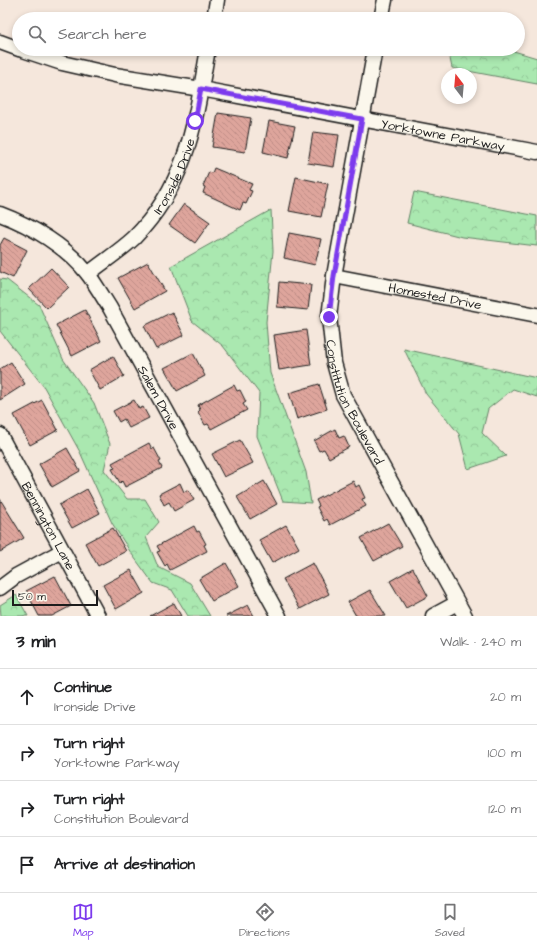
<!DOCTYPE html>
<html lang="en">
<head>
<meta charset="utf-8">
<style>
	body { margin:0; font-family:"Architects Daughter",sans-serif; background:#f6f6f6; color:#202124 }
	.compass { position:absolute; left:441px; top:68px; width:36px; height:36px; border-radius:50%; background:#fff; box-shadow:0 2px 6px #0003; rotate:344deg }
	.scale { position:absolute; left:12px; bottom:10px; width:86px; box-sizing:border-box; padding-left:4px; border:2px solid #1c1c1c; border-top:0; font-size:11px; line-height:14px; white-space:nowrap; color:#1c1c1c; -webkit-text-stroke:3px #fbf7ec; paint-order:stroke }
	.stop { position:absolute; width:12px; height:12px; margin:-9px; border:3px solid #7c3aed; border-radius:50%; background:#fff }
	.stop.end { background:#7c3aed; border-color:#fff; box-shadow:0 1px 4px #0008 }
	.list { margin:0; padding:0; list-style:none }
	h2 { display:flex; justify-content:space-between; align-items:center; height:52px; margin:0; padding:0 16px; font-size:17px }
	h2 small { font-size:13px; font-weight:400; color:#757577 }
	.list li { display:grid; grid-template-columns:26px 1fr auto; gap:12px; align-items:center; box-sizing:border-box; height:56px; padding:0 16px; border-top:1px solid #e0e0e0 }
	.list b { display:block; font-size:15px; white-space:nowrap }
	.list p { margin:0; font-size:13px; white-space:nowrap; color:#757577 }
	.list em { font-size:13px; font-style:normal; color:#757577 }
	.icon { flex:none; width:22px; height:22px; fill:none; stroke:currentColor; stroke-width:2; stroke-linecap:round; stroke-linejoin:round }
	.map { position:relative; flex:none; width:537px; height:616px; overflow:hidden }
	.search { position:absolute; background:#fff; box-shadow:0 2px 6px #0003; left:12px; right:12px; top:12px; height:44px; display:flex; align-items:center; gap:10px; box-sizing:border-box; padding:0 14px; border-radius:22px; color:#757577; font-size:15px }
	.sheet { height:276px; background:#fff }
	nav { display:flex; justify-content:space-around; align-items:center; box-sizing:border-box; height:56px; border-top:1px solid #e0e0e0; background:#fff; font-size:11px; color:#757577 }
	nav a { display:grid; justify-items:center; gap:2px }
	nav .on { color:#7c3aed }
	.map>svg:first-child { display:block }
	.forest { fill:url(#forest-crowns); stroke:#638266 }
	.building { fill:url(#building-back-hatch); stroke:#1c1c1c }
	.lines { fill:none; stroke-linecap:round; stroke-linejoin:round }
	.minor-casing { stroke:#1c1c1c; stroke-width:17 }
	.minor { stroke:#fbf7ec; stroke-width:14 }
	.route { stroke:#7c3aed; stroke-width:5 }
	.labels { text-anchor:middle; stroke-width:4; stroke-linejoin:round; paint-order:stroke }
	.street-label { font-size:13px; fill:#1c1c1c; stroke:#fbf7ec }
</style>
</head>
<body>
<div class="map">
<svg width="537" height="616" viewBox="0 0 537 616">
	<defs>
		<pattern id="forest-crowns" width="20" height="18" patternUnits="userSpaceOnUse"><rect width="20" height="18" fill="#aae8b0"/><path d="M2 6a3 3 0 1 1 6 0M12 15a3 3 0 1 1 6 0" fill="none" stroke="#92c697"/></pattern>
		<pattern id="building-back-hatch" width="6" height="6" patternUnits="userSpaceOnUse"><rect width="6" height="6" fill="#dea59c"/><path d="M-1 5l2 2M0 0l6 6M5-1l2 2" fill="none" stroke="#be8d86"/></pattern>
	</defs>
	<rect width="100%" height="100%" fill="#f5e7dc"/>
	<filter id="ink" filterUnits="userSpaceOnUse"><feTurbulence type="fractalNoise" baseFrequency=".025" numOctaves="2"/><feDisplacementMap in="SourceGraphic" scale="8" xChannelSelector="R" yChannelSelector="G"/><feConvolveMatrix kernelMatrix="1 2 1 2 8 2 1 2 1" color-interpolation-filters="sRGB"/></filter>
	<g filter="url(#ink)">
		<path class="forest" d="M448,49H507L537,58V84L452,68Z
			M414,192L537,216V246L462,237L407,223Z
			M271,210L273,251L266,322L270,373L306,472L311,503L283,501L257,436L259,393L223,346L192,321L171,266Z
			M0,279L7,280L39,305L63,359L94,403L110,444L104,470L127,499H145L159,522L146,537L158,567L190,583L210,616H188L172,590L153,583L131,553L112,523L80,452L44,387L0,331Z
			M404,349L537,378V397L513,389L488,409L482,433L506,456L468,469L459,434L426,394Z
			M16,595L28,616H1L0,605Z"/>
		<path class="building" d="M218,113L251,118L245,152L212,147Z
			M269,121L295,126L288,158L263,152Z
			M313,132L339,135L334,167L308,163Z
			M214,168L252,184L249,190L252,191L246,204L243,203L240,210L203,193L205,187L203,186L209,172L212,173Z
			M296,177L328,184L321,217L289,211Z
			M184,204L210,222L195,243L169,225Z
			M289,233L321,239L315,265L284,258Z
			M4,238L27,250L13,278L0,272V245Z
			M148,262L165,291L135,308L118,278Z
			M51,268L69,287L47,308L29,289Z
			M279,282L311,285L308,310L277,307Z
			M85,310L101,341L72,356L56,325Z
			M172,312L184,335L156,349L144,326Z
			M306,330L311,365L279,370L274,335Z
			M193,353L205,376L177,391L164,368Z
			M113,356L124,376L100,390L89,370Z
			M11,362L25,384L0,400V369Z
			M319,384L327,409L297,419L289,393Z
			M234,385L237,391L240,390L246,402L243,404L247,410L211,429L208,424L205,425L198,412L200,410L198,405Z
			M42,400L58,430L30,445L14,415Z
			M134,400L139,409L143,407L149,418L129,428L124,419L119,422L113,411Z
			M335,429L339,438L344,436L349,447L329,458L324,449L319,451L314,441Z
			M240,440L253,463L224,477L212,454Z
			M149,443L152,449L154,448L161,461L159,462L162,468L125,487L122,481L120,483L112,469L115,468L112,463Z
			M67,448L80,471L52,487L39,464Z
			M264,481L277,504L250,519L237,497Z
			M353,481L356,487L359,485L365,498L362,499L366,506L330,525L327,519L324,521L317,507L319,506L316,500Z
			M180,483L184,492L188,489L194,500L174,511L169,502L164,505L159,494Z
			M87,489L100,513L72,528L59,505Z
			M0,499L24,538L0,552Z
			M388,523L402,546L374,561L361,538Z
			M286,525L299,548L272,563L259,540Z
			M194,526L197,532L199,531L206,544L204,545L207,551L170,570L167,564L165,566L157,552L160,551L157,546Z
			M113,528L126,551L98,566L85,543Z
			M226,563L239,586L212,601L199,579Z
			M313,563L329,594L300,609L283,579Z
			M413,568L428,596L406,608L390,581Z
			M131,570L144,593L116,609L103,585Z
			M55,576L71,606L52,616H39L26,591Z
			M370,590L386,616H356L348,602Z
			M174,603L181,616H150Z
			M248,605L254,616H226Z"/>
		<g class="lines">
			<g class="minor-casing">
				<g id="minor">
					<path d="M214,19L217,0"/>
					<path d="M381,19L385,0"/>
					<path d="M0,42L19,49"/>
					<path id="s1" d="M20,49L62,63L115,75L201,89L537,152"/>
					<path id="s2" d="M375,49L334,276L329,317L334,363L343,395L465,616"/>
					<path id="s3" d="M0,214C32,226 67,247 88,274C96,285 103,297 110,308L279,616"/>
					<path id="s4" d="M88,274C103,262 120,251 134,238C188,183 195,122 208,49"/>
					<path id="s5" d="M334,276L537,315"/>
					<path id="s6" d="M0,435L98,616"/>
					<path d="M0,588L16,576L62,551"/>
					<path d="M433,616L457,603"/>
				</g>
			</g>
			<use href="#minor" class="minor"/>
		</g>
	</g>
	<g class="lines" filter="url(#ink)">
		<path class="route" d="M195,121L201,89L362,119L334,276L329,317"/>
	</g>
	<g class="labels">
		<g class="street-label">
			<text dy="5" stroke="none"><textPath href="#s1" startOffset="432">Yorktowne Parkway</textPath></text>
			<text dy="5" stroke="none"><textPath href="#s4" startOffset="133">Ironside Drive</textPath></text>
			<text dy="5" stroke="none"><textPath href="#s5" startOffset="103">Homested Drive</textPath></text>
			<text dy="5" stroke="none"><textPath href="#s3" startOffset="250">Salem Drive</textPath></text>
			<text dy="5" stroke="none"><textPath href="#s2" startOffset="362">Constitution Boulevard</textPath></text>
			<text dy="5" stroke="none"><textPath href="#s6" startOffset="103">Bennington Lane</textPath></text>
		</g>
	</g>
</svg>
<svg class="compass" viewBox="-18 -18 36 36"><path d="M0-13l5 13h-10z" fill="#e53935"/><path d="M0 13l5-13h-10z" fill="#757577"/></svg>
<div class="scale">50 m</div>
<div class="stop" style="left:195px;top:121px"></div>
<div class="stop end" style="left:329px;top:317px"></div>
<div class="search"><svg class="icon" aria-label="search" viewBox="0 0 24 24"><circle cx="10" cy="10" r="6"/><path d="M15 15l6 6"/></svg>Search here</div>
</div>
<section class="sheet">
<h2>3 min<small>Walk · 240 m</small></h2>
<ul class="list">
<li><svg class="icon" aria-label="ahead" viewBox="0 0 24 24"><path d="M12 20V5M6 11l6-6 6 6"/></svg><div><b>Continue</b><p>Ironside Drive</p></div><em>20 m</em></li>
<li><svg class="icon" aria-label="right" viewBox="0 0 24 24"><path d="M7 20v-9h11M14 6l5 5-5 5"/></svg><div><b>Turn right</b><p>Yorktowne Parkway</p></div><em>100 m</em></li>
<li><svg class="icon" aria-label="right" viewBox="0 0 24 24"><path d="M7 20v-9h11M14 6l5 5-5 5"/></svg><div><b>Turn right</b><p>Constitution Boulevard</p></div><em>120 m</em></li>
<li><svg class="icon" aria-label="arrive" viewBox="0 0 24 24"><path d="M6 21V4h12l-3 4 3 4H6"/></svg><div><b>Arrive at destination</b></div></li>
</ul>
</section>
<nav>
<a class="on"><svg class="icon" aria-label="map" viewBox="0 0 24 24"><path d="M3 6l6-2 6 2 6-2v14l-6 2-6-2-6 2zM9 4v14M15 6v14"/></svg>Map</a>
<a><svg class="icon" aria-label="directions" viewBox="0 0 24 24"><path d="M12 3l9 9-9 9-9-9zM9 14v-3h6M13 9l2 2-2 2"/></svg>Directions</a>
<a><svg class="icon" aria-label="saved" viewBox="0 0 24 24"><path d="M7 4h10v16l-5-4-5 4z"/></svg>Saved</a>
</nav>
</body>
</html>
